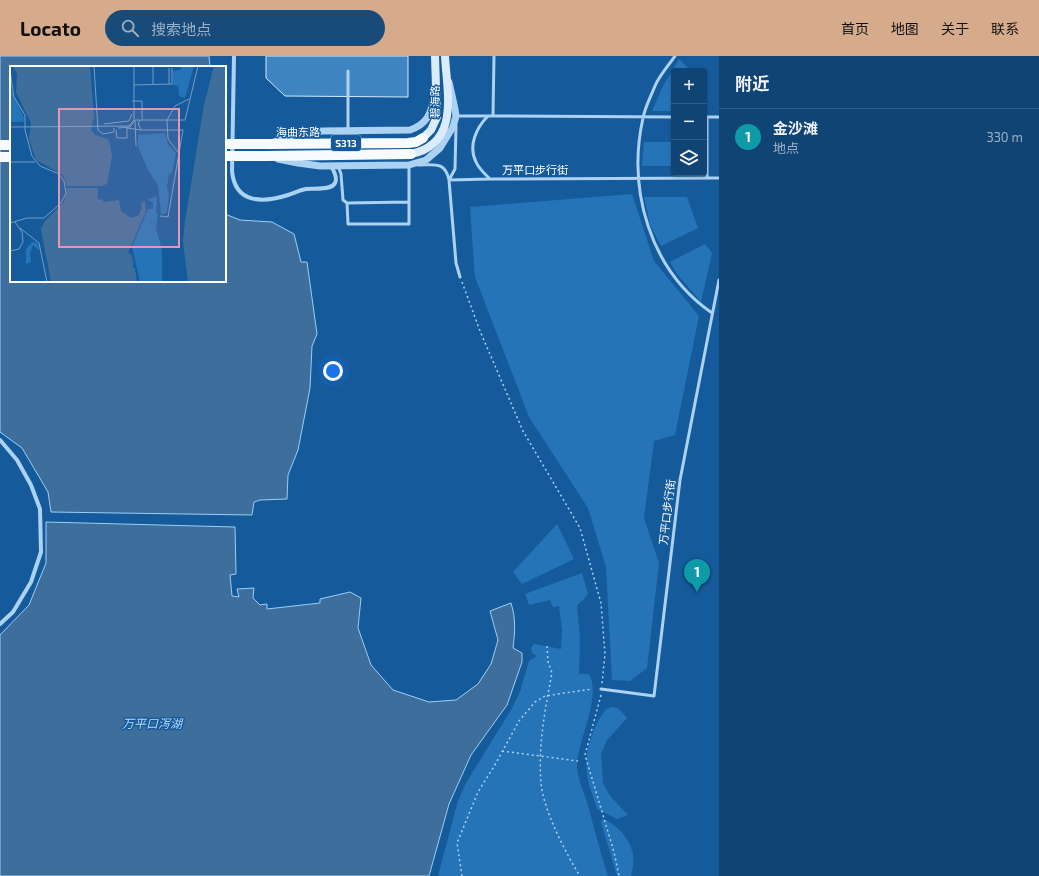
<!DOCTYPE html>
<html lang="zh">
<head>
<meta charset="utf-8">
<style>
	body { margin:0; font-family:"Exo 2","Noto Sans SC",sans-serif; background:#194b7a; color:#f1f3f6 }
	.controls { position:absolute; right:12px; top:12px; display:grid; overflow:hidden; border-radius:4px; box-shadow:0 1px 3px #0004 }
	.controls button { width:36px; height:36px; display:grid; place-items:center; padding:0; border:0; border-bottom:1px solid #305c87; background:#104475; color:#f1f3f6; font:20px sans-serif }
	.you { position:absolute; left:333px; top:315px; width:14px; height:14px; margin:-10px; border:3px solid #fff; border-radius:50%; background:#1a73e8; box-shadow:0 0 0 6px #1a73e833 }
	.badge { display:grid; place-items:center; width:26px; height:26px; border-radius:50%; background:#d6ab8b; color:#fff; font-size:13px; font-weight:700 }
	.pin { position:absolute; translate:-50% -33px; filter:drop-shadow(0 1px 2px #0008) }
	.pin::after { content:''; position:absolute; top:21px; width:14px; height:12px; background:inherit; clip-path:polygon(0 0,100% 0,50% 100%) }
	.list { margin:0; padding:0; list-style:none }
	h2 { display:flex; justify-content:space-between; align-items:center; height:52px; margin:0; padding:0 16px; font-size:17px }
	h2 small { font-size:13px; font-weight:400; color:#9cb0c5 }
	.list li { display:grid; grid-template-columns:26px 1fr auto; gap:12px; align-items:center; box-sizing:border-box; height:56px; padding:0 16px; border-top:1px solid #305c87 }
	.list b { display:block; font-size:15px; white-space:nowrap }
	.list p { margin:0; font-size:13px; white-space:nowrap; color:#9cb0c5 }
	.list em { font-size:13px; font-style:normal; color:#9cb0c5 }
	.icon { flex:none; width:22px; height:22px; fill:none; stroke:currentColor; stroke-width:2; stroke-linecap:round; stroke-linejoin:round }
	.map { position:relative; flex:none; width:719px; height:820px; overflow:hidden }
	header { display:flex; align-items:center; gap:24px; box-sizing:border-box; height:56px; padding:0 20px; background:#d6ab8b; color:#111 }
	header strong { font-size:19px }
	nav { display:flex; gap:22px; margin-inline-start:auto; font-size:14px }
	.search { width:280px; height:36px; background:#194b7a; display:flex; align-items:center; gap:10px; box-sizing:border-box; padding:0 14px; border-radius:22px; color:#9cb0c5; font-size:15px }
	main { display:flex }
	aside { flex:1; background:#104475 }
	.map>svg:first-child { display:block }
	.green { fill:#2574b8 }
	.water { fill:#3e6e9c; stroke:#9dcef5 }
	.building { fill:#3e85c2; stroke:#d3eafd }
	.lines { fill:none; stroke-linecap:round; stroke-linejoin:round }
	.path { stroke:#abd2f3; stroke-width:1.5; stroke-dasharray:2 3; stroke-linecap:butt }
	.service { stroke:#abd2f3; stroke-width:3 }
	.minor { stroke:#abd2f3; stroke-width:4 }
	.tertiary { stroke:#abd2f3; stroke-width:7 }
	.secondary { stroke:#daecfc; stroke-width:8 }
	.primary { stroke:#f7fbff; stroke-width:10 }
	.primary-bridge { stroke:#f7fbff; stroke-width:10 }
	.labels { text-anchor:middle; stroke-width:3; stroke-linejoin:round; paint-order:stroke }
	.shield { fill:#155b9c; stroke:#b9cee1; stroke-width:1 }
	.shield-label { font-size:10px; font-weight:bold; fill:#fff }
	.street-label { font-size:11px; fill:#fff; stroke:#155b9c }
	.water-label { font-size:12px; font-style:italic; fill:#b8dbf9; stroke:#155b9c }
	.inset-road { fill:none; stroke:#739dc4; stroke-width:1 }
	.view { fill:#e497b5; fill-opacity:0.15; stroke:#e497b5; stroke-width:2 }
	.inset-edge { fill:none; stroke:#fff; stroke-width:2 }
</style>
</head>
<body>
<header>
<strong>Locato</strong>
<div class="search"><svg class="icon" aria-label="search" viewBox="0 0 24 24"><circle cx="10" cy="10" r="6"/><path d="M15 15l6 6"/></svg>搜索地点</div>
<nav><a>首页</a><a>地图</a><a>关于</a><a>联系</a></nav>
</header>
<main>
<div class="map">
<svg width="719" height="820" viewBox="0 0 719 820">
	<rect width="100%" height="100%" fill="#155b9c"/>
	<path class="green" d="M679,3L691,15H674V55H652L663,30Z
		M644,86H674V110H642Z
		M632,138L654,205L699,260L675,379L654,385L644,462L659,507L647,612L630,625L612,624L606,511L588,452L529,361L475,221L470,151Z
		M644,141H687L698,172L661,190L650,169Z
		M705,188L712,197L701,246L678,219L670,206Z
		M557,468L574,503L522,528L513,516Z
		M582,517L588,538L584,543L577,549L580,582L579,618H589C602,641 577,685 577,711C578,724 583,734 587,746C594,771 600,796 608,820H438L458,745L466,727L511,654L520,636L529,605L537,600L532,597L531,592L534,588L561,593L562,574L559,550L553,551L550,544L529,549L525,538Z
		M612,651L618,652L627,662L607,684L601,698L603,727L610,740L628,759L617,763L597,753C594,742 588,729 587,717C584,695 593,670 606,653Z
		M603,763C617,768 630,783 633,798C634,805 633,813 631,820H617L601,766Z"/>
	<path class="water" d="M0,0H209L210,11H11V225H225V158L240,164L272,166L294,178L301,206H307L317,278L312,290L310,332L298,394L288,419L287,443L260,444L254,446L252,459L51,456L48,436L22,392L0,376Z
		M46,466L235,471L236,518L230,519L232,540L239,541L237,533L254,532L253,542L260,549L267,548V553L320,547V543L350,536L361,542L358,572L371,609L393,634L429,646L456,644L478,628L491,608L498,584L490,555L511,547C516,563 515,576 513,592L522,597V606L507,649L471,699L449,748L429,820H0V579L29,549L46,507Z"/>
	<path class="building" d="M266,0H408V41L285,40L266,22Z"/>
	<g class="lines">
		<path class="path" d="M462,226L480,275L523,375L580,472L601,547L605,598L602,628
			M547,590L548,606L552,617C545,653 538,690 541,727C543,753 566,798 580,820
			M601,639L585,699L614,796L619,820
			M502,695L578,705
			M462,820L457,787L478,736L496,707L519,665L535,646L545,640L592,633"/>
		<path class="service" d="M675,0C669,9 659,20 655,30C651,40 645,51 643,62C627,134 650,214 712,257
			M348,15V75
			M456,60H488
			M493,60L494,0
			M674,61L488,60C476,72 468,90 476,106C479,113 485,118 490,123L719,122
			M704,61H719
			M456,70L455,113L449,124L456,207L460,221
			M418,109C434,109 445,105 449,124L490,123
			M338,110L341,118L343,144L347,147L348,168H409V110
			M707,122V61
			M347,147L409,146
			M601,633L654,640L680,424L719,224"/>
		<path class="minor" d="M234,0L232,115C235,148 263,147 288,139C294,137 300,134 306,133C313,132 331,135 335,127C338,122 334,115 331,110
			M0,384L17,404L31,429L40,453L41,496L31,526L13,556L0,568"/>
		<path class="tertiary" d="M274,86L295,78L322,75L410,74C427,68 431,58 434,41
			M278,103L298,107L320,110L409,109L426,104L440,92L453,71L456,60L455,53L449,26"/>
		<path class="secondary" d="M423,82L431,74L437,61L435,0
			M411,98C460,88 447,37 445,0"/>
		<path class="primary" d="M268,88L408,87L416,86L423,82
			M0,89H11
			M266,100L411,98
			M0,101H11"/>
		<path class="primary-bridge" d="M225,88H268
			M225,100H266"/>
	</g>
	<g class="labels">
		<rect class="shield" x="331" y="79" width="30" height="16" rx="3"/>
		<g class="shield-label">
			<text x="346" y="91">S313</text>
		</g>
		<g class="street-label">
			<text transform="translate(435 46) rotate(-89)" y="4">碧海路</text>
			<text x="298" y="80">海曲东路</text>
			<text x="535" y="118">万平口步行街</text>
			<text transform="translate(667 456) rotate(-83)" y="4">万平口步行街</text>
		</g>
		<g class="water-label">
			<text x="152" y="672">万平口泻湖</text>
		</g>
	</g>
	<g transform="translate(10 10)">
		<rect width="216" height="216" fill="#155b9c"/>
		<path d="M171,0H184L175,32L169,30L168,20L163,19V5L171,4ZM0,7L2,25L13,49L14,55L12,56H0ZM155,67L158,78L166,87L162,107L159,108L157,121L159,128L157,146L154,148H151L148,119L138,104L128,80V69ZM147,130L146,147L148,148L146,163L152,183V216H130L122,181L138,143H143V136L137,134ZM22,176L27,177L30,185L23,179L20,187L21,196L16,198V183Z" fill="#2574b8"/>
		<path d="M3,0H80L84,49L81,64L85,69L98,73L100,78L102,90L97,118L91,120H57L53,109L26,94L19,73L21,57L6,26L7,8ZM204,0H216V216H178L173,175L175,155L194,39ZM57,122H88V134L92,133L94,136L109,134L111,145L121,152L129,149L132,141L131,137L135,135L136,145L118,187L121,188L124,198L122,201L125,202L127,216H41L31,163L35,155L54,136Z" fill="#3e6e9c"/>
		<path class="inset-road" d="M84,0L88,64L93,68L104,66V62M143,0V18M159,2V18M0,5L4,31L15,49V64L22,90L30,100L49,108L54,115L56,127L51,137L34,152H17L0,157M124,19L162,18V2M122,35H132V54M94,58L119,55L122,48M0,61L119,60L124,54V0M108,62L120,61L125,54M106,64L107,72H117V62L131,64M126,80L125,54H130M168,86L158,73L157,54L165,40L179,33M0,96H25M150,150L158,151L173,64H131L128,57L131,54H175L188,0M10,162L29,177L37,216M0,185L9,183L13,176L12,166L5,156"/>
		<path class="view" d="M49,43H169V181H49Z"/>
		<rect width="216" height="216" class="inset-edge"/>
	</g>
</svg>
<div class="controls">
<button>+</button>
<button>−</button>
<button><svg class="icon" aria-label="layers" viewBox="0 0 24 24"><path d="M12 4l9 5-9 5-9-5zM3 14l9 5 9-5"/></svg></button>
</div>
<div class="you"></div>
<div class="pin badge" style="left:697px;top:536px;background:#0f9aa8">1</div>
</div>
<aside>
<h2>附近<small></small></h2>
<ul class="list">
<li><span class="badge" style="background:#0f9aa8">1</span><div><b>金沙滩</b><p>地点</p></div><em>330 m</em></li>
</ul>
</aside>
</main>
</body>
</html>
